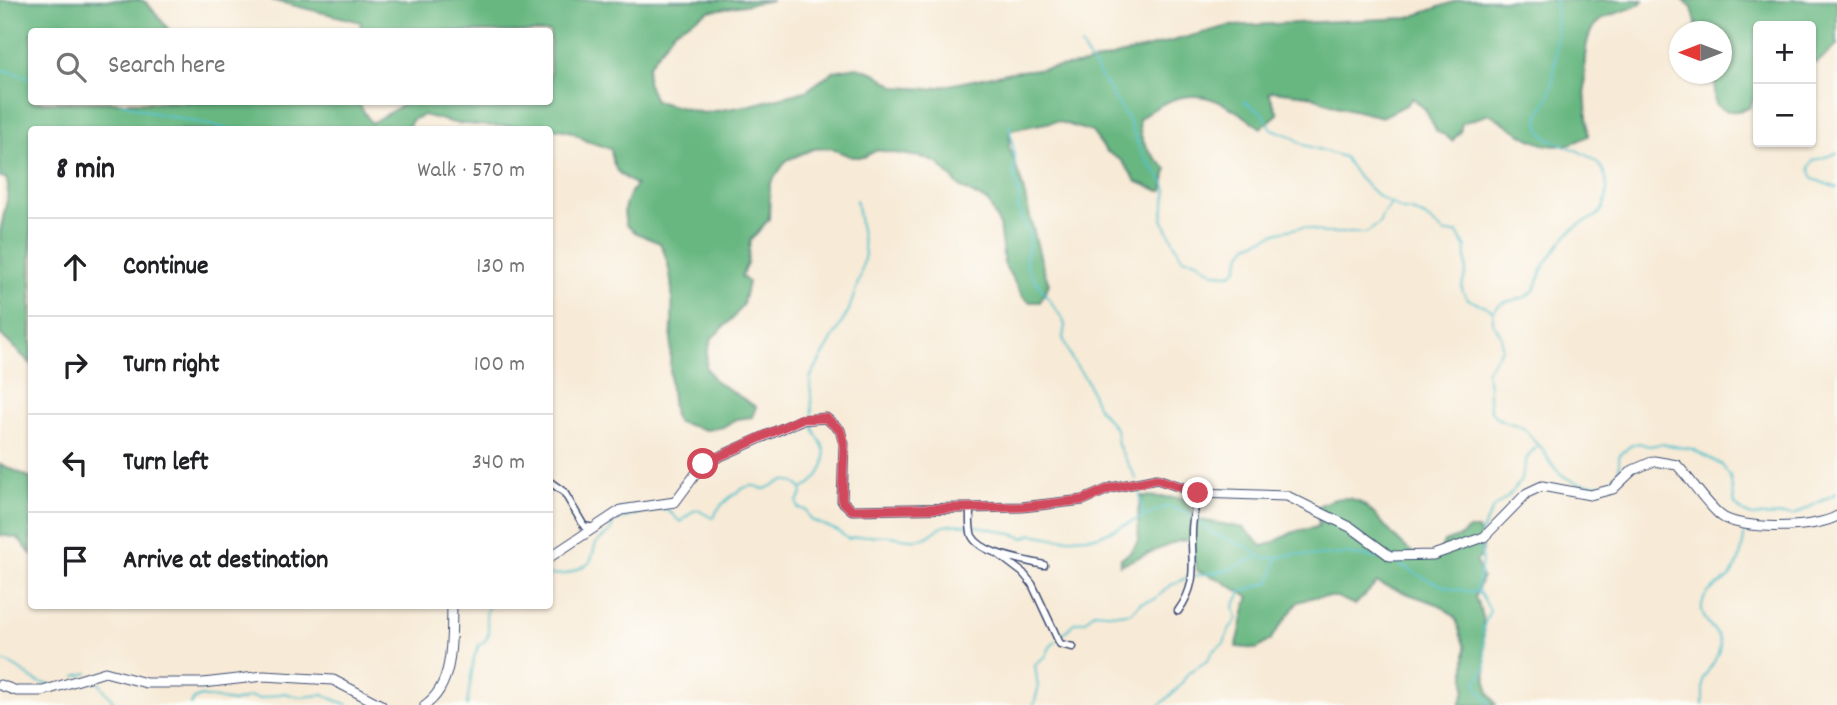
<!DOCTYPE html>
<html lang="en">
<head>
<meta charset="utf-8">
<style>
	body { margin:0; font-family:Dekko,sans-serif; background:#f6f6f6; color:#202124 }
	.controls { position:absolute; right:21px; top:21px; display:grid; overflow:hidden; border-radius:7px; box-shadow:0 2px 5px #0004 }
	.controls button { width:63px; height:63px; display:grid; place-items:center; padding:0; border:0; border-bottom:2px solid #e0e0e0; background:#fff; color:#202124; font:35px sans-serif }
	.compass { position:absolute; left:1669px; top:21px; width:63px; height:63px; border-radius:50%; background:#fff; box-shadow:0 2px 5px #0004; rotate:270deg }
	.stop { position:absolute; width:21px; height:21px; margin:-16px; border:5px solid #d1495b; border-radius:50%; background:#fff }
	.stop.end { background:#d1495b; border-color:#fff; box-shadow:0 2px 7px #0008 }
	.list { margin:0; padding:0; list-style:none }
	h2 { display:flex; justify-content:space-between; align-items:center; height:91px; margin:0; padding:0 28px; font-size:30px }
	h2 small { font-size:23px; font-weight:400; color:#757577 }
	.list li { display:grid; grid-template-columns:46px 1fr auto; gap:21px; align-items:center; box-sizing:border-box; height:98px; padding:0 28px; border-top:2px solid #e0e0e0 }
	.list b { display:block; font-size:26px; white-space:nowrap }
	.list em { font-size:23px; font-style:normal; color:#757577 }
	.icon { flex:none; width:38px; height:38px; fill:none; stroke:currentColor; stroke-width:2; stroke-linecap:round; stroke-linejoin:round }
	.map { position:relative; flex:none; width:1837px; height:705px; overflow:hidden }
	.search { position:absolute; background:#fff; box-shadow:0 2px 5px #0004; left:28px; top:28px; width:525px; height:77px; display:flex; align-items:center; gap:18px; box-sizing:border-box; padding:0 24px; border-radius:7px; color:#757577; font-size:26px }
	.panel { position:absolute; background:#fff; box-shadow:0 2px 5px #0004; left:28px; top:126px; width:525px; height:483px; border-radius:7px }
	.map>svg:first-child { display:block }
	.forest { fill:#68b781; stroke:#427370; stroke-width:2 }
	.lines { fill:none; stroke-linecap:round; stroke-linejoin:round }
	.stream { stroke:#53c0cc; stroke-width:2 }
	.street-casing { stroke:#3c4b70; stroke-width:9 }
	.secondary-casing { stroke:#3c4b70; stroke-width:11 }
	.street { stroke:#fff; stroke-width:6 }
	.secondary { stroke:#fff; stroke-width:9 }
	.route { stroke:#d1495b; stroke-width:9 }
</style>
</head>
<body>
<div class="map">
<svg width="1837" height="705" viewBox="0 0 1837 705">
	<rect width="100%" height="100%" fill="#fdfcf7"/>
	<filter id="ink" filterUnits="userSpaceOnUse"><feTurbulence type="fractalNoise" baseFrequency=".0143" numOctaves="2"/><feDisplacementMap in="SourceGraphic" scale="14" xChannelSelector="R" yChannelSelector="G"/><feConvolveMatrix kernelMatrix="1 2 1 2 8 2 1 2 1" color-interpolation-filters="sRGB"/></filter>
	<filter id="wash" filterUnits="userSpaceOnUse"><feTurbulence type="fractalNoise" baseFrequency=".00686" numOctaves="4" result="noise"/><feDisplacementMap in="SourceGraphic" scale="28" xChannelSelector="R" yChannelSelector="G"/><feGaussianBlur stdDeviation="1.57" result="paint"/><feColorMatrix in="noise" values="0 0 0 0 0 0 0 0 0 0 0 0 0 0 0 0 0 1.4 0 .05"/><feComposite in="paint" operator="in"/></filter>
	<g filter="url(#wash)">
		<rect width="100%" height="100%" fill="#f7ead6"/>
		<path class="forest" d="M0,0H141L147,3L170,31L32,32V102H347L359,104L371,123L408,102H550V32L360,31L361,22L271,0H773L709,11L675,30L648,66L647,82L655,101L703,113L751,105L806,91L834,71L857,67L875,73L896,87L930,89L1011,72L1085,64L1229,26L1408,18L1459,0H1644C1632,13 1609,11 1596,24C1576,45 1588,108 1588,136C1547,160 1525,135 1490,114L1462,123L1460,132L1452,141L1445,135L1437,132L1425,109L1412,98L1406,105L1382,117L1336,106L1308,95L1273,91L1269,93L1278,114L1261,128C1214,94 1190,81 1139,119C1139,144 1150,154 1167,169L1163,191H1160L1137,182L1122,161L1106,151L1092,132L1057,121L1010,130L1009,147L1021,181L1043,268L1049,284L1040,302H1030L1023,297L1004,264L999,224L988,202L960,187L939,164L925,158L877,150L864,157H852L830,148L813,149L787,160L770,184L769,219L750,241L747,264L741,276L748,282L743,304L733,318L712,338L707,352L706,367L714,380L756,407L752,417L736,419L723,427L706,430L677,422L674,416C672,402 670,387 670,373C670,330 680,282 660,243L636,233L626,225C622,208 625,199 636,185C618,174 613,171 611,149L587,141L572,132L545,126H488L454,123L423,115L412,120L407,130H32L31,364L0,334V232L7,200L8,186L6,178L0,177Z
			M1683,0H1837V45L1818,62L1811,64V26H1758V96L1754,98L1750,107C1738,113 1715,115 1714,96C1714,87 1717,82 1714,74H1722V32L1698,31L1692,8Z
			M0,464L31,478V554L18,538L0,535Z
			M1142,496L1182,498L1191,507L1195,519L1244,528L1262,546C1275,545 1287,532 1301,530C1308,529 1312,529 1319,526L1317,512L1320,505C1367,479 1378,530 1412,552C1418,557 1430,556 1438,556L1444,542L1461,536L1469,529H1478C1482,540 1487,554 1476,561L1482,578L1475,597L1483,617L1486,682L1489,693L1496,705H1460L1465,690V648L1455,617L1440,605L1377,583L1355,605L1337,597H1314L1298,602L1270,640L1257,649L1236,647C1242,630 1242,613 1249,597C1231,587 1217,576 1197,571L1190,540L1178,541L1120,565L1121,558C1144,547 1138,532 1138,513C1138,508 1141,501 1142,496Z"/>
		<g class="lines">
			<path class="stream" d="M1555,0C1558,24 1557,74 1549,96C1545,107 1536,113 1539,126C1545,152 1610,143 1607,191C1605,224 1586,215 1570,232C1561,240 1551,256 1544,266C1538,274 1540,287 1530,294C1517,304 1506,295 1493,312V323L1501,335L1502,349L1486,371C1487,377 1489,382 1489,388C1489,401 1487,415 1503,421C1511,424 1518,424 1524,429C1532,435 1535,446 1543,449C1556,478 1577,489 1609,483L1619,472V456L1630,446L1639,443L1649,446L1661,444L1692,449L1722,465L1730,477L1735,504L1743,512L1752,516L1794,515L1837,493
				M1081,46L1128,119L1143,156L1164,182L1167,190L1162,219L1182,258L1197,261L1214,273L1231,274L1236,270L1242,253L1248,245L1279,232L1302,227L1325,233H1366L1379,224L1382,216L1392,203
				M0,69L32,78
				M1244,101L1262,113L1272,129L1291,136L1304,145L1344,157L1356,175L1378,196L1402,210L1412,211L1425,217L1445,233H1457L1466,248C1465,256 1467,263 1466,271C1465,282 1457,287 1467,298C1474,304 1485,304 1493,311
				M120,102L150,112L233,130
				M1009,124L1015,160L1014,175L1019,195L1018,210L1030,238L1026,260L1027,268L1062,318L1065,325L1063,338L1072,360L1086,379L1098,408L1116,429L1118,445L1136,479
				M1837,153L1813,161L1809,168L1813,179L1837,188
				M812,414L810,378L849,310L860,277L865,254L856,200
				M1139,488L1143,517
				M803,489C818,480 831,463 822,444C818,436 813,432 812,423
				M802,490L801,497L797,501L798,508L806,510L811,520L838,531L848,539C860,536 878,535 890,536C899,537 908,540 917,539C933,538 933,529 945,526C963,521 1006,531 1024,538L1032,534L1059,539L1099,536L1168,506L1190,514
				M1195,516L1211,533L1250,548L1264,559L1297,554L1316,556L1345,554L1387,559
				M1481,534L1493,508L1508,497L1520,482L1527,458L1536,447
				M1480,543L1482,562L1477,589L1490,610L1483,628L1486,667L1478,679L1477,686L1490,705
				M1392,560C1418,576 1446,591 1477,592
				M550,575L566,574L587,565L591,560L596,543L610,532L614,522C629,517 653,506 668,511C674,514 676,519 681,522L693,511L698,510L712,518L715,516C716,507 743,484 754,486C758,486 761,489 765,489C779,483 787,474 802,489
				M1194,576L1228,570L1258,557
				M1060,637L1074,623L1085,621L1094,612L1118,614L1132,612L1140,603L1155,599L1171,585L1188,577
				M0,660C5,662 11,664 16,667C29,675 34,684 51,684
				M76,676L88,673
				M95,678L116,705
				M191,705L194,699L201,696L233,702L251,697L259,699L284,693L299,697L323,695L348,705
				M467,705L474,658L479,645L485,641L489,633L486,616L488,606
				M1034,705L1038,689L1035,664L1046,656L1050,647L1056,641
				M1160,705L1180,686L1188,673L1207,661L1213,651L1224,643L1230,628L1237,619L1234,607L1241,592L1270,582L1277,559
				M1703,705V678C1709,669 1719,657 1720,645C1721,630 1700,623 1702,606C1704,588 1721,587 1731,575C1741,562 1743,545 1745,529"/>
		</g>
	</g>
	<g filter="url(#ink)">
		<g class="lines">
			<g class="street-casing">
				<path id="street" d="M550,482L564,492L584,526L594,528
					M970,508C970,517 969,528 972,536C982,555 1025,560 1044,565
					M998,554L1023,573L1032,584L1060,644L1073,647
					M1178,611C1199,582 1191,563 1192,531C1192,518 1196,505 1198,493"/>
			</g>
			<g class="secondary-casing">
				<path id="secondary" d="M550,557L621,510L675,502L703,464L801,420L826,418L840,430L844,444L842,501L852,510L1022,507L1083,500L1111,488L1157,479L1198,493L1287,496L1352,528L1390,556L1433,555L1484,537L1527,493L1542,486L1590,495L1613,489L1633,470L1654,461L1677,465C1692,481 1704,501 1720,515C1738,531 1817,529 1837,516
					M0,685L17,691H43L105,672L146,683H203L264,676L333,680L381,705
					M425,705C455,685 451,637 452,606"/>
			</g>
			<use href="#street" class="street"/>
			<use href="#secondary" class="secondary"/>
		</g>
	</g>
	<g class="lines" filter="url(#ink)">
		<path class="route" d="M703,464L801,419L826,418L840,430L844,444L842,501L852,510L1022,507L1083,500L1111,488L1157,479L1198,493"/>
	</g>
</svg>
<div class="controls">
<button>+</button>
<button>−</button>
</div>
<svg class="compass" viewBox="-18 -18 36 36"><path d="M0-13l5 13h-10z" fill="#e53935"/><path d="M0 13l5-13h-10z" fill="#757577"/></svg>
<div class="stop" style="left:703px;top:464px"></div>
<div class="stop end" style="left:1198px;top:493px"></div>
<div class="search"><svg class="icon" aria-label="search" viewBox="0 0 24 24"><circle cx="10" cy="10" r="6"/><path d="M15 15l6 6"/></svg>Search here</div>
<section class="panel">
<h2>8 min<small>Walk · 570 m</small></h2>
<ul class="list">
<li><svg class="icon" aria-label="ahead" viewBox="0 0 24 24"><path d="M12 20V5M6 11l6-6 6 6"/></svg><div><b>Continue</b></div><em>130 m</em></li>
<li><svg class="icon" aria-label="right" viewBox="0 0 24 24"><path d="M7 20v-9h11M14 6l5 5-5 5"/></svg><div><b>Turn right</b></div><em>100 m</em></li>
<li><svg class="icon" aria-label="left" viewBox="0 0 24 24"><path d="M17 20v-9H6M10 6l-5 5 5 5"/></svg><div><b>Turn left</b></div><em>340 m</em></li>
<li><svg class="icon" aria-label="arrive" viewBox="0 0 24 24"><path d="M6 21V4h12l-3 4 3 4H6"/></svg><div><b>Arrive at destination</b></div></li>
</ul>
</section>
</div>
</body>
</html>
